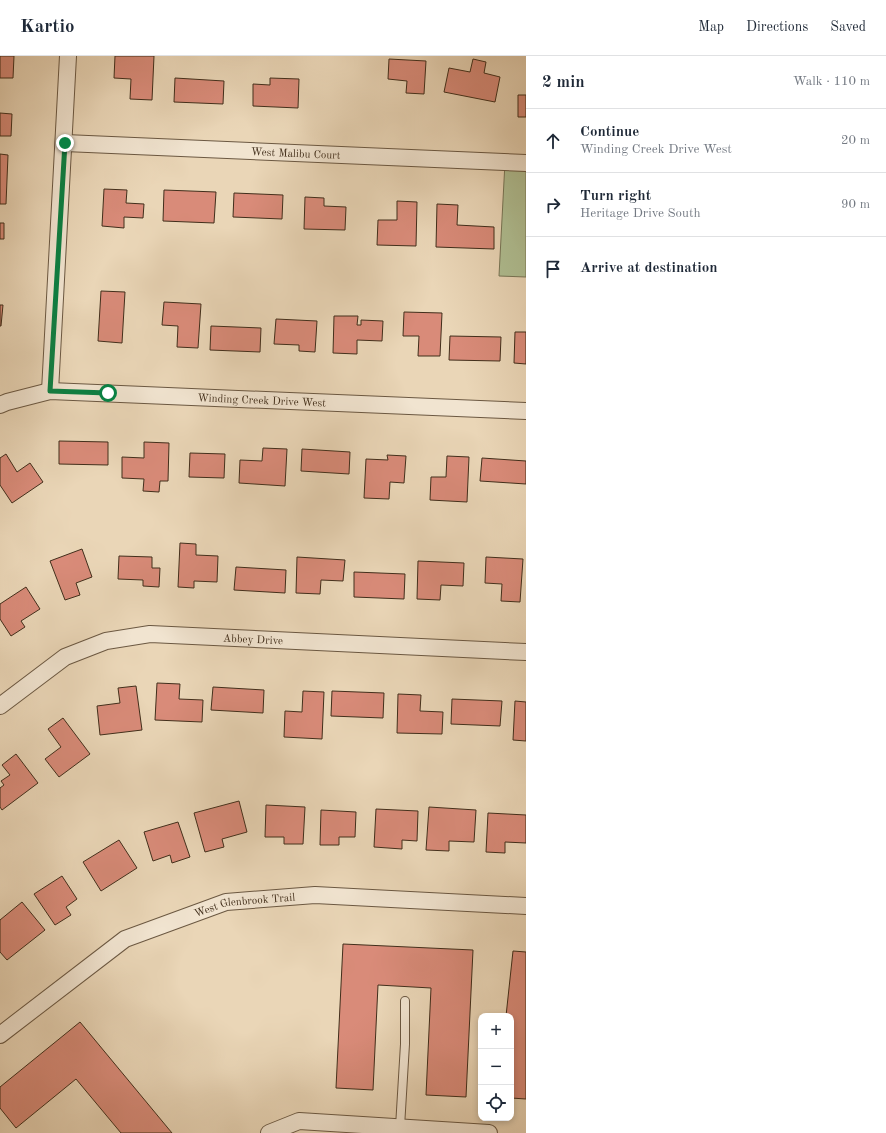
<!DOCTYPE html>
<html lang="en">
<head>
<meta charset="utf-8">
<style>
	body { margin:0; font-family:"Old Standard TT",serif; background:#f2f2f3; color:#1f2937 }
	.controls { position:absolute; right:12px; bottom:12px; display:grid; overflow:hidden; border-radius:8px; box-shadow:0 2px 6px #0003 }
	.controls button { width:36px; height:36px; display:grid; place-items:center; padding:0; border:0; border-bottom:1px solid #e0e1e3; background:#fff; color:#1f2937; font:20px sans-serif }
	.stop { position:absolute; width:12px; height:12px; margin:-9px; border:3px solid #0b8043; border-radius:50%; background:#fff }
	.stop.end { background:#0b8043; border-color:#fff; box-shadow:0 1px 4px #0008 }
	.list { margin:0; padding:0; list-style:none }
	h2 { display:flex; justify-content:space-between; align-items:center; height:52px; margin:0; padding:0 16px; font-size:17px }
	h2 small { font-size:13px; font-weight:400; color:#747a83 }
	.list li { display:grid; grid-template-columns:26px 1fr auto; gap:12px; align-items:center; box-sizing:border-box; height:64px; padding:0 16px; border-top:1px solid #e0e1e3 }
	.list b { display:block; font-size:15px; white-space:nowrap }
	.list p { margin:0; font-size:13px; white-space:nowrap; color:#747a83 }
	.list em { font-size:13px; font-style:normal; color:#747a83 }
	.icon { flex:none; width:22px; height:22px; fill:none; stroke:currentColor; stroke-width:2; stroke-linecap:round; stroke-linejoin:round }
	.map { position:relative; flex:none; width:526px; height:1077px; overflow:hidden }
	header { display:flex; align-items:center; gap:24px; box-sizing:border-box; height:56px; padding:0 20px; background:#fff; border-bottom:1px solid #e0e1e3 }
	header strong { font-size:19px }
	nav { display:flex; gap:22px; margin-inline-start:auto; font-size:14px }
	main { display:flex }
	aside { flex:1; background:#fff }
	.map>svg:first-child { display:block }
	.green { fill:#b0bf93; stroke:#787657 }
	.building { fill:#d98b79; stroke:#412e1b }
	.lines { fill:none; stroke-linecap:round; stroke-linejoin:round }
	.service-casing { stroke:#6b5842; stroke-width:10 }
	.minor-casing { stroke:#6b5842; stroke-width:18 }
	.service { stroke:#f1e4d0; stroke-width:8 }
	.minor { stroke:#f1e4d0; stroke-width:16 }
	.route { stroke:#0b8043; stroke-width:5 }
	.labels { text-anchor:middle; stroke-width:3; stroke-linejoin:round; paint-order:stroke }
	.street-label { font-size:11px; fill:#412e1b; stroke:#f1e4d0 }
</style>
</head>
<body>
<header>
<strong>Kartio</strong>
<nav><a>Map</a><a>Directions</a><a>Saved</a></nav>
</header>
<main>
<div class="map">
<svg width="526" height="1077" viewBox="0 0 526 1077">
	<rect width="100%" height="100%" fill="#ead6b7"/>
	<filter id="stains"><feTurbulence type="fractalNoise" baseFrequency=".005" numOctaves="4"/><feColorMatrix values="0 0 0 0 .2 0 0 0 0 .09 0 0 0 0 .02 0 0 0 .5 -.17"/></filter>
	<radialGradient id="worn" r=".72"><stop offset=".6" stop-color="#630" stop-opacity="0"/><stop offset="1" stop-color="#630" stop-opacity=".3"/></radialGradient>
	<path class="green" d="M505,106L526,107V221L499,220Z"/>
	<path class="building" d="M0,0H14L13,22H0Z
		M115,0H154L152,44L130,43L131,23L114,22Z
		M389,3L426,5L424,38L406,37L407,25L388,23Z
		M473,3L486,6L484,17L500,21L495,46L444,36L449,12L470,16Z
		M175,22L224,25L223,48L174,46Z
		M270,22L299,23L298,52L253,50V28L270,29Z
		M518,39H526V61H518Z
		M0,57L12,58L11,80H0Z
		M0,98L8,99L6,148H0Z
		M104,133L127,134L126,147L144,148L143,162L124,161V172L102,170Z
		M164,134L216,136L214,167L163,165Z
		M234,137L283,139L282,163L233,161Z
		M305,141L324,142V150L346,151L345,174L304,173Z
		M397,145L417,146L416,190L377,189L378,164H397Z
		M437,148L458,149L457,169L494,171V193L436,191Z
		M0,167H4V183H0Z
		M101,235L125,236L122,287L98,285Z
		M164,246L201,248L198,292L177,291L178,270L162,269Z
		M0,249H3L1,270H0Z
		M404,256L442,257L440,300H418L419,280H403Z
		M334,260H358L357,269H361V264L383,265L382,285L357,284V298L333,297Z
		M276,263L317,265L315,296L299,295V289L274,288Z
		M211,270L261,272L260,296L210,294Z
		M515,276H526V308L514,307Z
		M450,280L501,281L500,305L449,304Z
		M59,385L108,386V409L59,408Z
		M144,386L169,387L168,425H160L159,436L143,435L144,423L122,422V401L144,402Z
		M263,392L287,393L285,430L239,427L240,404L262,405Z
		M302,393L350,396L349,418L301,415Z
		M190,397L225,398L224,422L189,421Z
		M6,398L17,416L30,407L43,426L12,447L0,429V402Z
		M387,399L406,400L404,427L390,426L389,443L364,442L366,403L388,404Z
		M447,400L469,401L467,446L430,444L431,421H446Z
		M482,402L526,405V428L480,425Z
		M180,487L196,488V499L218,500L217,526L194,525V532L178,531Z
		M82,493L92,521L76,527L80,539L65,544L50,505Z
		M119,500L152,501V512H160L159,531L143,530V524L118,523Z
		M297,501L345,504L343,525L321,524L320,538L296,537Z
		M486,501L523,503L520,546L501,545L502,528L485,527Z
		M418,505L464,507L463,530L441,529L440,544L417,543Z
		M236,511L286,514L285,537L234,534Z
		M354,516L405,518L404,543L354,541Z
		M26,531L40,553L21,565L25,571L11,580L0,563V548Z
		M157,627L180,628L179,643L203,644L202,666L155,664Z
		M136,630L142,674L100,679L97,650L120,647L118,632Z
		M213,631L264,634L263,657L211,654Z
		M303,635L324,636L322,683L284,681L285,655L302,656Z
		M332,635L384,637L383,662L331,660Z
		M398,638L421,639L420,655L443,656L442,678L397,677Z
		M452,643L502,645L500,670L451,668Z
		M515,645L526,646V685L513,684Z
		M63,662L90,698L59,721L45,703L61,691L48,673Z
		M16,698L38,727L2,754L0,751V732L4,729L1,725L10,719L2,709Z
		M239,745L247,776L222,783L224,791L205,796L194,757Z
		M266,749L305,751L303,788H284V781H265Z
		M429,751L476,754L474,786L449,785V795L426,794Z
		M376,753L418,755L417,785L402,784V793L374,791Z
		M321,754L356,756L355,781H339V789H320Z
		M488,757L526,759V787L505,786V797L486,796Z
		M178,766L190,801L172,807L170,799L153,805L144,776Z
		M119,784L137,812L101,835L83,806Z
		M62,820L77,843L66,851L71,859L55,869L34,838Z
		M22,846L45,874L7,904L0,896V864Z
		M343,888L473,894L466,1041L426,1039L431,932L378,929L373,1034L336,1032Z
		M513,895L526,896V1043L511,1042V960H506Z
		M80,966L172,1077H121L76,1023L16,1072L0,1052V1031Z"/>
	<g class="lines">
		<g class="service-casing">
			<path id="service" d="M400,1071L405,988V945"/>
		</g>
		<g class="minor-casing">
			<g id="minor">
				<path id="s1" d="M65,87L526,107"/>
				<path d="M50,335L68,0"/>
				<path id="s2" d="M0,349L7,346L50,335L526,355"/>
				<path id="s3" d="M0,650L65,601L106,585L150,578L526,596"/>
				<path id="s4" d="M0,979L125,883L226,846L315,839L526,850"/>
				<path d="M269,1077L299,1065L489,1077"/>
			</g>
		</g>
		<use href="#service" class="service"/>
		<use href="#minor" class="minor"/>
	</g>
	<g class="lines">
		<path class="route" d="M65,87L50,335L108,337"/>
	</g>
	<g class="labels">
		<g class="street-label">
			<text dy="4" stroke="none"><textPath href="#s1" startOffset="231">West Malibu Court</textPath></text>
			<text dy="4" stroke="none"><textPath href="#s2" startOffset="264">Winding Creek Drive West</textPath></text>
			<text dy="4" stroke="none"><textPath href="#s3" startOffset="273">Abbey Drive</textPath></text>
			<text dy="4" stroke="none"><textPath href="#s4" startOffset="283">West Glenbrook Trail</textPath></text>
		</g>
	</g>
	<rect width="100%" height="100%" filter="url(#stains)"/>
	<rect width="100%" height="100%" fill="url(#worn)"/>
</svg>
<div class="controls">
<button>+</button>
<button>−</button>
<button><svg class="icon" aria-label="locate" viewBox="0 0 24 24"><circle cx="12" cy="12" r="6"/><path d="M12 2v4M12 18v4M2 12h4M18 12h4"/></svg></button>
</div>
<div class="stop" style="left:108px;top:337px"></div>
<div class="stop end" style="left:65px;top:87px"></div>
</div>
<aside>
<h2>2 min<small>Walk · 110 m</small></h2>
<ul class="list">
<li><svg class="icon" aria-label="ahead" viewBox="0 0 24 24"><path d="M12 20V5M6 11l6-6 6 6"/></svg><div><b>Continue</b><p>Winding Creek Drive West</p></div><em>20 m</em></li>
<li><svg class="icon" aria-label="right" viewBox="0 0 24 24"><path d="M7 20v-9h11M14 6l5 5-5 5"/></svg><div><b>Turn right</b><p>Heritage Drive South</p></div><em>90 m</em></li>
<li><svg class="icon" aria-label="arrive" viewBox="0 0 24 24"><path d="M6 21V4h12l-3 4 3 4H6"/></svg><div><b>Arrive at destination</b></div></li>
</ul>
</aside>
</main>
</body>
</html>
